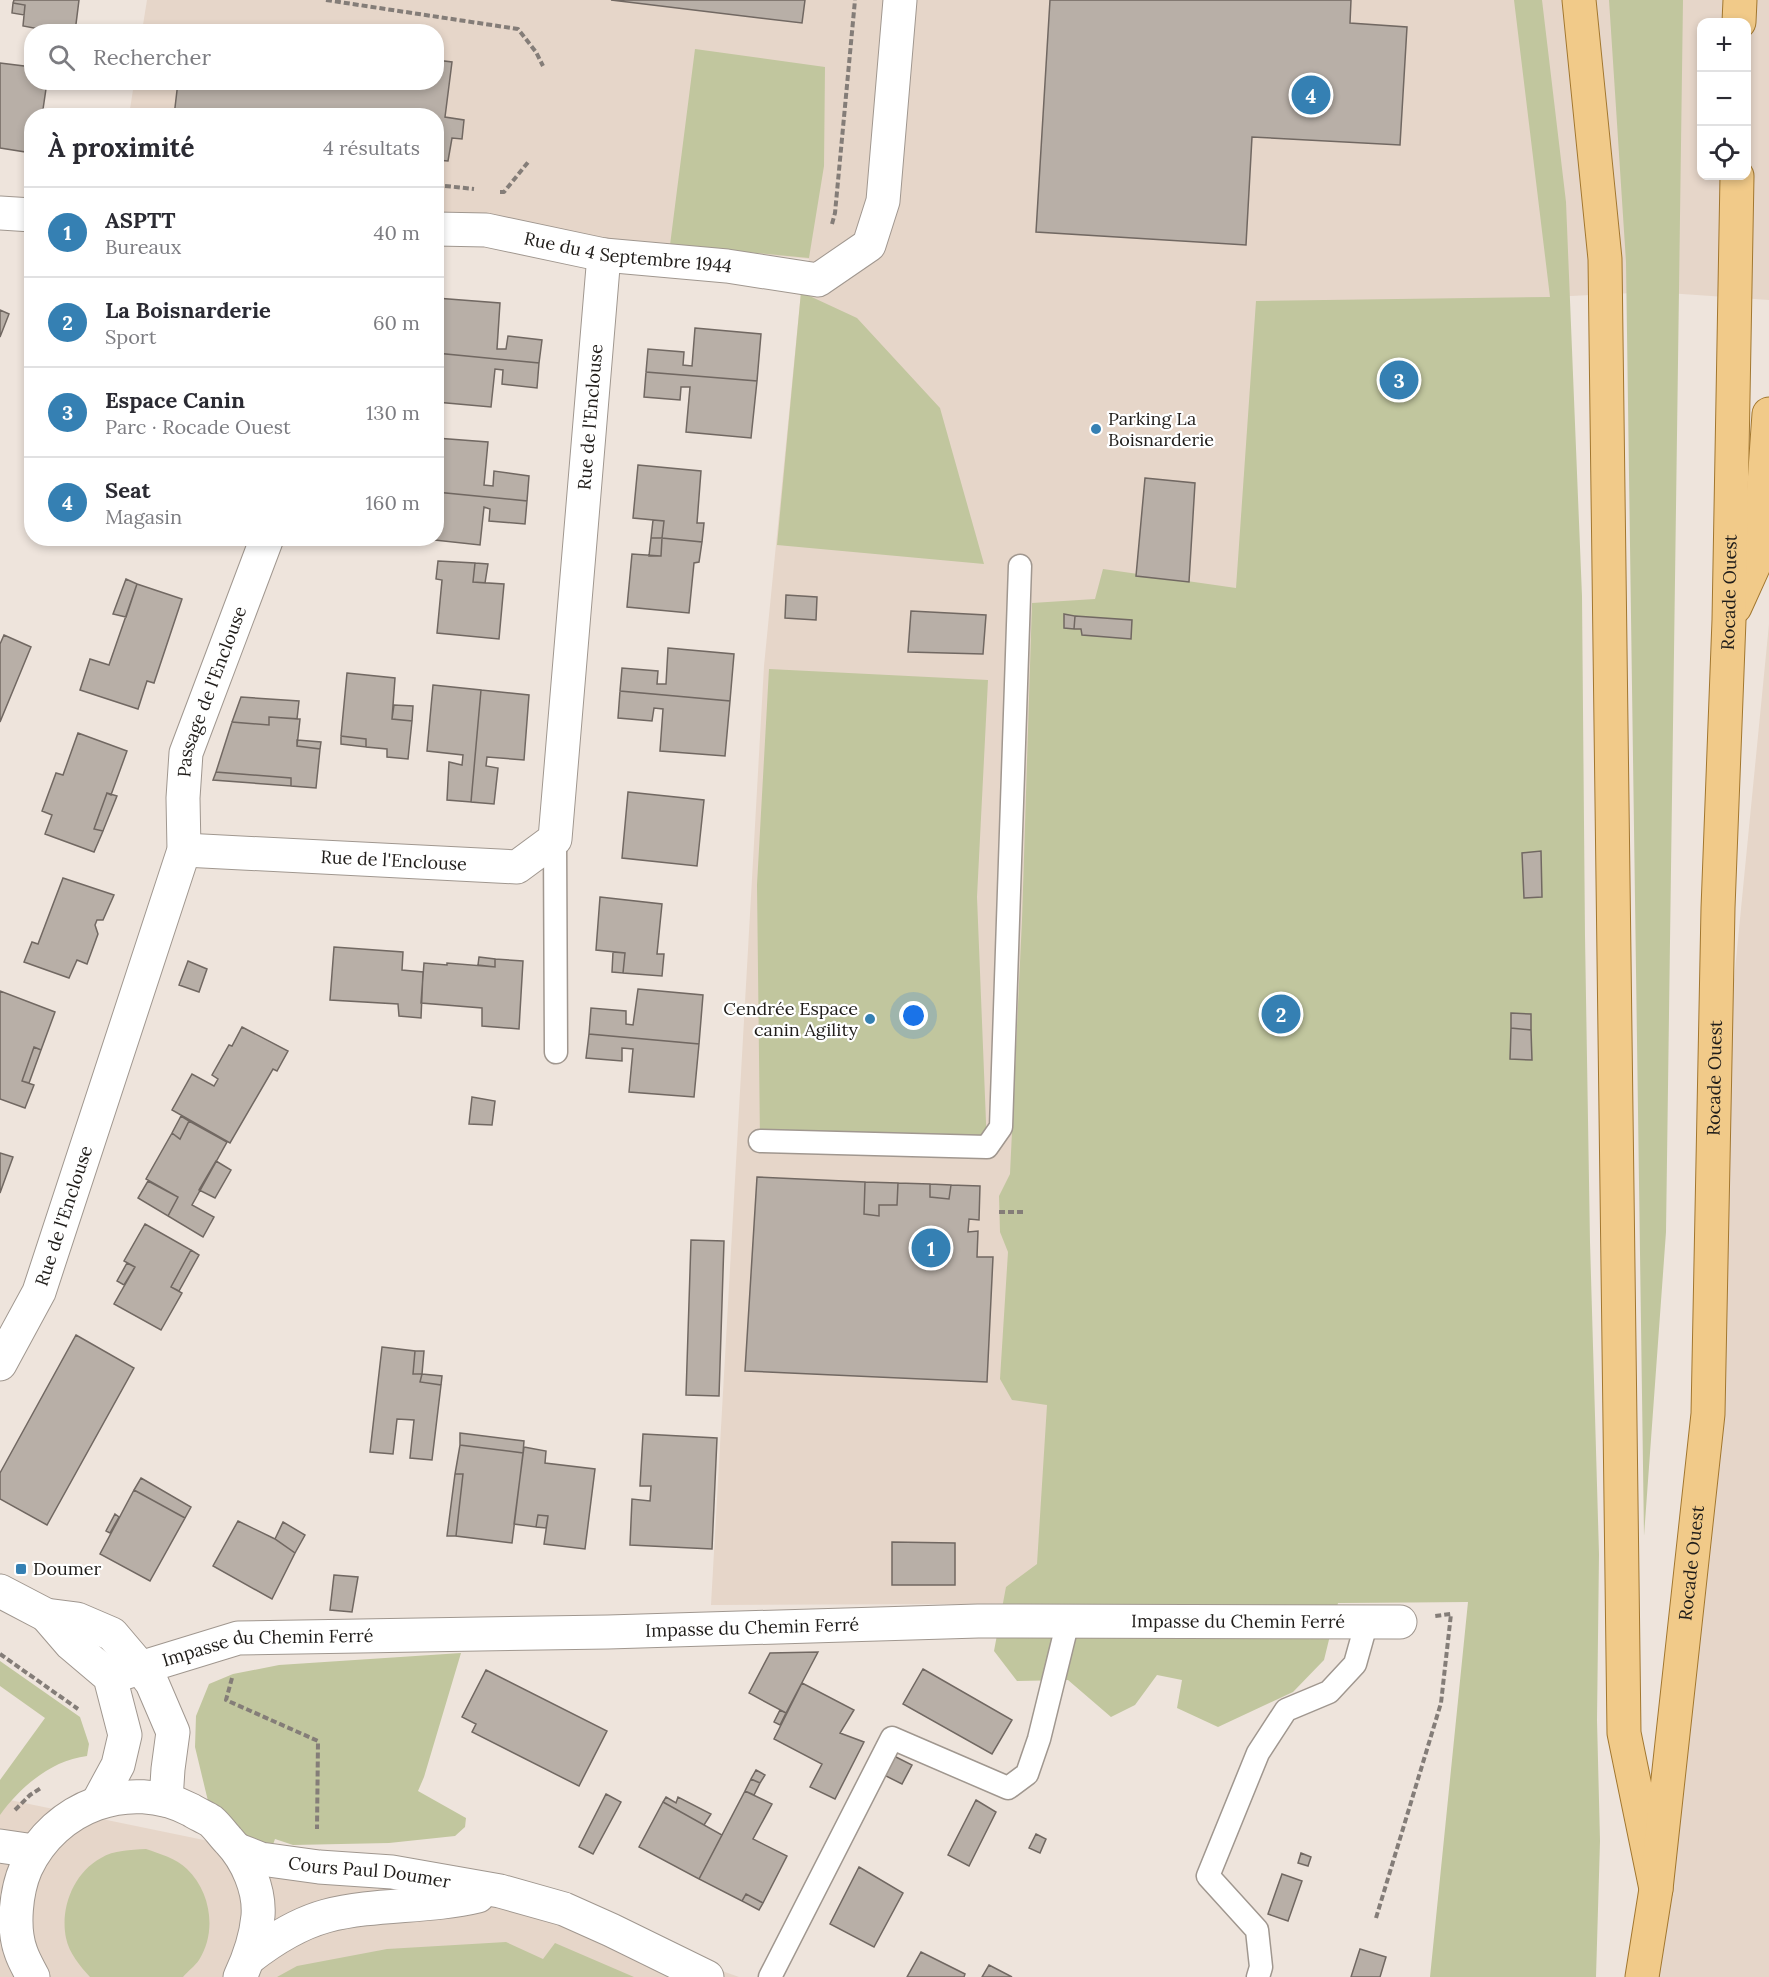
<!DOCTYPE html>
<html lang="fr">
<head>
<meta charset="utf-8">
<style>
	body { margin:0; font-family:Lora,serif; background:#f7f7f7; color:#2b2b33 }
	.controls { position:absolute; right:18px; top:18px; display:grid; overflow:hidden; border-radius:12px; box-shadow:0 3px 9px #0003 }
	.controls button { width:54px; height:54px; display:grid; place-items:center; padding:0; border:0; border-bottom:2px solid #e1e1e2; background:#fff; color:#2b2b33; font:30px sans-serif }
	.you { position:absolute; left:914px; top:1016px; width:21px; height:21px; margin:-15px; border:4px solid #fff; border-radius:50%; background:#1a73e8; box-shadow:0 0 0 9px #1a73e833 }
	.badge { display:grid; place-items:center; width:39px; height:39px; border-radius:50%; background:#3580b3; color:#fff; font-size:20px; font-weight:700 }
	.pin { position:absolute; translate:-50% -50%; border:3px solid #fff; box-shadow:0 2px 6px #0006 }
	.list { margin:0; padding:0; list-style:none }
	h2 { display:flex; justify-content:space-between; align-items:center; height:78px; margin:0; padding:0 24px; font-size:26px }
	h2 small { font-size:20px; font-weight:400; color:#7c7c81 }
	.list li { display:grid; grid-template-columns:39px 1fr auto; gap:18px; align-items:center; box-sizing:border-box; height:90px; padding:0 24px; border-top:2px solid #e1e1e2 }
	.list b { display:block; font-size:22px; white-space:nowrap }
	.list p { margin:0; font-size:20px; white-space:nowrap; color:#7c7c81 }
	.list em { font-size:20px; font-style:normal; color:#7c7c81 }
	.icon { flex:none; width:33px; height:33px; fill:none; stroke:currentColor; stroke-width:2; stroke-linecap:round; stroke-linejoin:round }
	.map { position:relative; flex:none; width:1769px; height:1977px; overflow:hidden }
	.search { position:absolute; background:#fff; box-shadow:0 3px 9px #0003; left:24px; top:24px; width:420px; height:66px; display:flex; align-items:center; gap:15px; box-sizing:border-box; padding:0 21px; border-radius:24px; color:#7c7c81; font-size:22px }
	.panel { position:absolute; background:#fff; box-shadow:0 3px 9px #0003; left:24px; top:108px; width:420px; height:438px; border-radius:24px }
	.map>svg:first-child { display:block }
	.built { fill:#e6d6c9; fill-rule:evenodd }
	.green { fill:#c1c69e }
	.building { fill:#b8afa7; stroke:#716862; stroke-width:1.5 }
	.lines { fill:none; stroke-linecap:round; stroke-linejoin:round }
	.service-casing { stroke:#a0978f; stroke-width:25 }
	.minor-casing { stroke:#a0978f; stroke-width:35 }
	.tertiary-casing { stroke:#a0978f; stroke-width:35 }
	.primary-casing { stroke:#a2772f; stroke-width:35 }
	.path { stroke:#847d78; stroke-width:4; stroke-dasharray:6 3; stroke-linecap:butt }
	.service { stroke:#fff; stroke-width:22 }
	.minor { stroke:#fff; stroke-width:33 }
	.tertiary { stroke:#fff; stroke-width:33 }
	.primary { stroke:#f1ca89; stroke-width:33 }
	.poi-dot { fill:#3580b3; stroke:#fff; stroke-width:2 }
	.labels { text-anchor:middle; stroke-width:4.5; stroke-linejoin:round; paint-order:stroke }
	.street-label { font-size:18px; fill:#201d1a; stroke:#fff }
	.poi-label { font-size:18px; fill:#201d1a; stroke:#fff; text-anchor:start }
</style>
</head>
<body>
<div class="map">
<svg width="1769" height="1977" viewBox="0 0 1769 1977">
	<rect width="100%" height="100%" fill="#eee4dc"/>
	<path class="built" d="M147,0H1769V300L1653,292L1550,297L1469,1602L711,1605L764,666L801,292L809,259L437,224L436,116H129L134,83L436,82V32L142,31ZM1702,22H1746V176H1702Z
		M1769,624V1977H1636Z
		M0,1798L562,1914L739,1977H0Z"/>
	<path class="green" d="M1514,0H1542L1566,202L1582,596L1585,936L1590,1242L1599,1554L1597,1720L1600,1841L1596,1977H1430L1468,1602L1338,1603L1324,1660L1293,1692L1218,1727L1177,1708L1182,1680L1157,1675L1135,1705L1111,1717L1068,1680L1017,1681L994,1651L1006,1587L1037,1564L1047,1405L1012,1400L1000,1379L1008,1252L1000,1232L999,1196L1010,1174L1022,920L1032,603L1095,599L1103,569L1236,588L1256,301L1550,297Z
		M1609,0H1683L1666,1232L1644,1536L1626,262Z
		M695,49L825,67L824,166L809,258L670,245Z
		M801,292L857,318L940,408L984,564L777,545Z
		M769,669L988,680L977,897L987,1147L760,1141L757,885Z
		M461,1653L424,1777L418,1791L466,1818L465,1827L455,1836L389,1843L293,1845L275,1839L270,1853L252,1850L208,1801L195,1747L196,1716L209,1684L233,1674L279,1665Z
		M0,1661L80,1717L89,1744L87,1756C52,1760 20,1787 0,1815V1780L45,1718L0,1686Z
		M146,1849C160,1854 176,1858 187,1869C211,1892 217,1932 199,1960C195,1966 188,1971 183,1977H90C80,1966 69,1953 66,1938C60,1909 73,1873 101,1858C114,1850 130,1850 146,1849Z
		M506,1942L543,1959L555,1943L634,1977H277L297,1966L387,1949Z"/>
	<path class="building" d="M14,0H79L75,32H55L23,26L25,5L13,3Z
		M611,0H805L802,23Z
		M1050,0H1351L1350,23L1407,27L1400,145L1252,137L1246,245L1036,232Z
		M13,3L25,5L24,15L12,13Z
		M436,60L452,62L445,117L464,120L462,139L452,138L448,161L436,160V116H174L178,82H436Z
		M0,63L32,67V82H47L42,116H32V153L0,148Z
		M436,298L500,303L497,349H506L508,336L542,340L539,363L436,353Z
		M0,310L9,314L0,337Z
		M695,328L761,334L757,381L646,372L648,349L684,352L683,365L692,366Z
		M436,353L539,363L537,388L502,384L503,370L495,369L491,407L436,402Z
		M646,372L757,381L751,438L686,432L690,387H681L680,400L644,397Z
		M436,438L488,442L484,485L493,486L494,471L529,476L527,501L436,492Z
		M638,465L701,471L697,523H704L702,542L662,538L664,521L633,518Z
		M1145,478L1195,483L1189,582L1136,576Z
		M436,492L527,501L525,524L489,521L490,509L484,507L480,545L416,538H436Z
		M653,520L664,521L662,538H651Z
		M651,538H662L661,556H649Z
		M662,538L702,542L699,562L694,563L689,613L627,607L632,554L661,556Z
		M438,561L475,563L473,582L504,584L499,639L437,633L442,580L436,579Z
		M475,563L488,564L485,583L473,582Z
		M126,579L137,584L126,617L113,614Z
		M137,584L182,599L154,683L147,681L138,709L80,690L90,659L109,665Z
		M786,595L817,597L816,620L785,618Z
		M911,611L986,615L983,654L908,652Z
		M1064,614L1075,616L1074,629L1064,628Z
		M1075,616L1132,620L1131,639L1082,635L1081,629H1074Z
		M4,635L31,647L0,722V644Z
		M668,648L734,654L730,701L620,691L622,668L658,671L657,684H666Z
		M347,673L395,678L392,719L412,721L408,759L387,757V749L366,747V739L341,736Z
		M433,685L481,690L471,802L447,800L449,762L462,765L463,755L427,751Z
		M481,690L529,695L524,760L487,757L486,766L498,768L494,804L471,802Z
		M620,691L730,701L725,756L660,751L663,709L654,708L652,721L618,718Z
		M241,697L299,701L297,719L269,717V725L232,722Z
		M394,705L413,706L412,721L392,719Z
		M269,717L300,719L297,746L320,749L316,788L291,786V778L216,772L232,722L269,725Z
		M78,733L127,751L111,795L107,793L94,829L103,831L94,852L45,834L52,815L42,811L56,773L63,775Z
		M341,736L366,739V747L341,744Z
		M297,740L321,742L320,749L297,746Z
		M216,772L291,778V786L213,780Z
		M628,792L704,800L697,866L622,858Z
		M107,793L117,796L103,831L94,829Z
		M1541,851L1542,897L1524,898L1522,853Z
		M63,878L114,895L103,920H97L95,925L98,934L87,964L77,960L69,978L24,962L32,942L38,944Z
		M600,897L662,904L657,954H664L662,976L623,973L625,953L596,950Z
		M334,947L403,952L402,970L423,972L421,1018L399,1016L398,1004L330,1000Z
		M613,952L625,953L623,973L612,972Z
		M479,957L495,959V967L478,965Z
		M495,959L523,961L519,1029L482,1026V1008L421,1003L424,963L447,965V963L495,967Z
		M188,961L207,969L199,992L179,985Z
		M638,989L703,995L699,1044L589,1034L591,1008L626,1011V1024L633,1025Z
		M0,991L55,1012L41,1050L34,1047L22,1081L34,1085L25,1108L0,1099Z
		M1511,1013L1531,1014V1030L1511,1028Z
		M242,1027L288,1051L277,1071L273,1069L230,1143L172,1110L192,1074L214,1086L218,1079L212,1075L229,1045L232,1046Z
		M1511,1028L1531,1030L1532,1060L1510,1059Z
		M589,1034L699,1044L694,1097L629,1092L633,1049L622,1048V1061L586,1058Z
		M34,1047L41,1050L29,1083L22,1081Z
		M472,1097L495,1101L492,1125L469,1124Z
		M181,1116L189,1121L180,1139L172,1133Z
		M189,1121L227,1142L192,1205L214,1217L203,1237L168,1216L178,1197L146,1179L172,1133L180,1139Z
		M0,1153L13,1157L0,1193Z
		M216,1161L231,1170L215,1198L199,1190Z
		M757,1177L865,1182L864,1214L879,1216V1205H897L898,1183L930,1184V1197L949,1199L951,1185L980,1186L979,1220L969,1219L968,1232L978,1231L977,1257H993L987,1382L745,1371Z
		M148,1181L178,1197L168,1216L138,1198Z
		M865,1182L898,1183L897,1205H879V1216L864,1214Z
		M930,1184L951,1185L949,1199L930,1197Z
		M145,1224L191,1250L171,1287L182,1293L161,1330L114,1304L135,1267L124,1261Z
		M691,1240L724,1241L719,1396L686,1395Z
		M191,1250L199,1255L179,1291L171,1287Z
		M127,1263L135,1267L124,1285L117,1281Z
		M76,1335L134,1368L47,1525L0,1499V1473Z
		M382,1347L415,1351L413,1374H422L420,1382L441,1385L432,1460L410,1458L414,1420L397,1419L393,1454L370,1452Z
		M415,1351H424L422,1374H413Z
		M422,1374L442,1376L441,1385L420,1382Z
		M460,1433L524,1441L523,1453L460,1445Z
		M643,1434L717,1438L712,1549L630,1545L632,1499L650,1501L651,1486H640Z
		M460,1445L523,1453L512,1543L456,1536L463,1474H455Z
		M524,1447L546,1451L545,1463L595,1469L585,1549L544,1544L548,1516L538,1515L536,1527L514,1524Z
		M455,1474H463L456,1536H447Z
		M141,1478L191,1507L185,1518L134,1490Z
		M134,1490L185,1518L150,1581L100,1554Z
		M115,1514L119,1517L110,1533L106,1531Z
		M538,1515L548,1516L546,1528L536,1527Z
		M238,1521L275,1539L295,1553L272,1599L213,1566Z
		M283,1522L305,1535L295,1553L275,1539Z
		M892,1542L955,1543V1585H892Z
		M334,1575L358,1577L352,1612L330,1610Z
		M818,1652L786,1713L749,1693L770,1653Z
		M923,1669L1012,1720L992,1754L903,1704Z
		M486,1670L607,1731L579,1786L472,1732L476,1724L462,1717Z
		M802,1683L854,1710L840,1733L864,1742L835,1799L810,1787L822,1764L774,1739Z
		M780,1710L786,1713L780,1725L774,1722Z
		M892,1755L912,1765L902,1784L882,1774Z
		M756,1770L765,1775L760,1783L751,1779Z
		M751,1779L760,1783L754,1795L745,1791Z
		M745,1791L772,1804L753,1839L787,1856L763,1903L746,1894L742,1901L699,1879Z
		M606,1794L621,1802L593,1854L579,1847Z
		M666,1797L676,1803L678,1797L711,1814L704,1825L663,1802Z
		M976,1800L996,1812L969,1866L948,1855Z
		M663,1802L722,1835L699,1879L639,1847Z
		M1036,1834L1046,1839L1040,1853L1029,1848Z
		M1301,1853L1311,1857L1308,1866L1298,1863Z
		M859,1867L903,1893L874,1947L830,1924Z
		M1282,1874L1302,1881L1288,1921L1268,1914Z
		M746,1894L763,1903L759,1910L742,1901Z
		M1360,1949L1386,1957L1380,1977H1351Z
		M921,1952L965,1974L964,1977H907Z
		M989,1965L1012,1977H982Z"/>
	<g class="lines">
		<g class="service-casing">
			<path id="service" d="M555,839L556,1052
				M760,1141L987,1147L1001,1127L1020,566
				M770,1977L892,1738L1008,1788L1027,1774L1039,1739L1068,1621
				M1258,1977L1261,1967L1257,1930L1208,1876L1258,1753L1286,1710L1329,1692L1355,1664L1367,1621"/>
		</g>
		<g class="minor-casing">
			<g id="minor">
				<path d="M0,213L32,215"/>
				<path id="s1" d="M436,229L486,230L604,255L727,266L818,280L869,245L883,201L900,0"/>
				<path id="s2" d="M184,850L517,867L555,839L604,255"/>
				<path id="s3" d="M0,1364L39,1292L184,850L183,798L186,753L267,538"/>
				<path id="s4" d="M114,1676L238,1638L608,1632L978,1621L1400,1622"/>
				<path d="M0,1846L34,1851"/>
			</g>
		</g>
		<g class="tertiary-casing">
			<g id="tertiary">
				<path d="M0,1591L46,1615L77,1619L112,1634L140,1667L152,1683L173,1732L168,1769L166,1800"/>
				<path d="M46,1615L71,1644L110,1677L125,1735L118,1765L98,1802"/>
				<path id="s5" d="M238,1850L261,1859L319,1867L392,1872L500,1891L564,1909L611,1930L707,1977"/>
				<path d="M249,1958C272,1940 297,1924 326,1916C376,1903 428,1908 478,1896"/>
				<path d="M33,1977C29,1969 24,1961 21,1952C12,1928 16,1891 26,1868C55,1806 129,1778 191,1810C197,1814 205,1817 211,1821C218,1827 223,1835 229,1841C247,1860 260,1890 258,1916C256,1937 249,1958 240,1977"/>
			</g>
		</g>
		<g class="primary-casing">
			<g id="primary">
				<path d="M1579,0L1605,259L1624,1733L1656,1889"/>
				<path d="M1739,22L1740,0"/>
				<path d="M1735,607L1759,554L1769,414"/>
				<path id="s6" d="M1642,1977L1656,1889L1708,1414L1718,908L1729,620L1737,176"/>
			</g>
		</g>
		<path class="path" d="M326,0L518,29L536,52L543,66
			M436,185L474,189
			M500,192H504L529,161
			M832,224L835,213L855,0
			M999,1212H1025
			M0,1654L78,1709
			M232,1678L226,1700L318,1741L317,1829
			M15,1810L30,1795L41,1788
			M1376,1918L1441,1703L1451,1614L1435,1616"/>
		<use href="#service" class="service"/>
		<use href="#minor" class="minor"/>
		<use href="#tertiary" class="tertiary"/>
		<use href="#primary" class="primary"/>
	</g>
	<g class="poi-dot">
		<circle cx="1096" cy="429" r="6"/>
		<circle cx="870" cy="1019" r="6"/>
		<rect x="15" y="1563" width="12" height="12" rx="3"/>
	</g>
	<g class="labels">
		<g class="street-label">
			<text dy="6" stroke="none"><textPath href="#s1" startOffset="194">Rue du 4 Septembre 1944</textPath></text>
			<text dy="6" stroke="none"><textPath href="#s2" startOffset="804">Rue de l'Enclouse</textPath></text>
			<text dy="6" stroke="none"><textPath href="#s6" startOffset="1389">Rocade Ouest</textPath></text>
			<text dy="6" stroke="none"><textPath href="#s3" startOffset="710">Passage de l'Enclouse</textPath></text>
			<text dy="6" stroke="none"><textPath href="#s2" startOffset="210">Rue de l'Enclouse</textPath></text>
			<text dy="6" stroke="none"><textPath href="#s6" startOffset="903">Rocade Ouest</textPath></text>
			<text dy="6" stroke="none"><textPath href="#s3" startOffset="162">Rue de l'Enclouse</textPath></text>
			<text dy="6" stroke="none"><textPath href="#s6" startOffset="417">Rocade Ouest</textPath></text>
			<text dy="6" stroke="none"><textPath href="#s4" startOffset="1130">Impasse du Chemin Ferré</textPath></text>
			<text dy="6" stroke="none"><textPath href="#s4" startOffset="644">Impasse du Chemin Ferré</textPath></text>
			<text dy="6" stroke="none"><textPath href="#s4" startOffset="158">Impasse du Chemin Ferré</textPath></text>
			<text dy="6" stroke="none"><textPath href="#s5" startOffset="134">Cours Paul Doumer</textPath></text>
		</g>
		<g class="poi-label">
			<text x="1108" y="425">Parking La<tspan x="1108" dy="21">Boisnarderie</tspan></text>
			<text x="858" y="1015" text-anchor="end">Cendrée Espace<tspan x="858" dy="21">canin Agility</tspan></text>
			<text x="33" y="1575">Doumer</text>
		</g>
	</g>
</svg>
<div class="controls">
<button>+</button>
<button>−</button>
<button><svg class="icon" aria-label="locate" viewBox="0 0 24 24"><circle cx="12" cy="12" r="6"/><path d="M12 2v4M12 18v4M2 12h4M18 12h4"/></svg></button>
</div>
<div class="you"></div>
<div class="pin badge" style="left:931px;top:1248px">1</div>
<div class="pin badge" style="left:1281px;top:1014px">2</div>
<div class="pin badge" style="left:1399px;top:380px">3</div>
<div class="pin badge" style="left:1311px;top:95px">4</div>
<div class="search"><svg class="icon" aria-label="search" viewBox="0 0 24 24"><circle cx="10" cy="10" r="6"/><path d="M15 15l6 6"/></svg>Rechercher</div>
<section class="panel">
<h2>À proximité<small>4 résultats</small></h2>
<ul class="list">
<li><span class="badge">1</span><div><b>ASPTT</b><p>Bureaux</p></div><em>40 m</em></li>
<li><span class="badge">2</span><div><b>La Boisnarderie</b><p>Sport</p></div><em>60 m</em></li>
<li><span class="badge">3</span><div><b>Espace Canin</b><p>Parc · Rocade Ouest</p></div><em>130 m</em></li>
<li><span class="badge">4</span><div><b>Seat</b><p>Magasin</p></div><em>160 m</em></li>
</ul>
</section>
</div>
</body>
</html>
